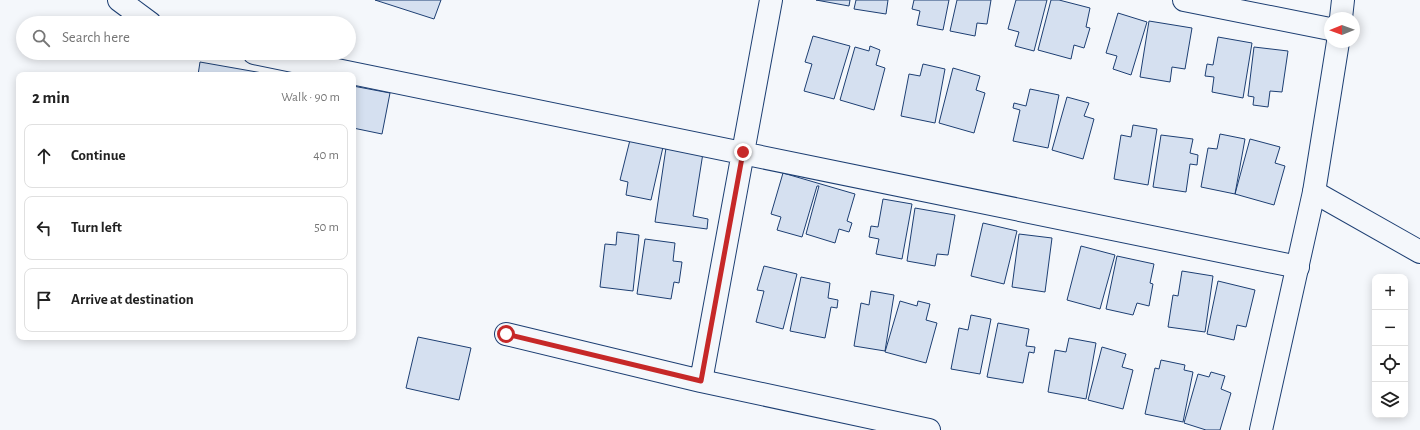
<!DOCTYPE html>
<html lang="en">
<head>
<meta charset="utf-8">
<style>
	body { margin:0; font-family:"Alegreya Sans",sans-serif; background:#f6f6f6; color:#222 }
	.controls { position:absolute; right:12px; bottom:12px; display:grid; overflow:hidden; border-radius:8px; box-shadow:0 2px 10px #0003 }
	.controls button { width:36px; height:36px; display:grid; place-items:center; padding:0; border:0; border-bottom:1px solid #e0e0e0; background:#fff; color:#222; font:20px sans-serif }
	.compass { position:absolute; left:1324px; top:12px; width:36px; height:36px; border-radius:50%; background:#fff; box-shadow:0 2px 10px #0003; rotate:269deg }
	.stop { position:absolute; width:12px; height:12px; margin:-9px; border:3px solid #c62828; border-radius:50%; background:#fff }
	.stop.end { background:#c62828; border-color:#fff; box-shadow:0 1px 4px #0008 }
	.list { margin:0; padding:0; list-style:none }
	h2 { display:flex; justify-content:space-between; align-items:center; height:52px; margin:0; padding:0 16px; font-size:17px }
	h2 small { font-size:13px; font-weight:400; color:#767676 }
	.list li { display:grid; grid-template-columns:26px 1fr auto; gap:12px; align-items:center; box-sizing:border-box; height:64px; margin:0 8px 8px; padding:0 8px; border:1px solid #e0e0e0; border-radius:8px }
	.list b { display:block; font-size:15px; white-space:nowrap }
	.list em { font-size:13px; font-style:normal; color:#767676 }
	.icon { flex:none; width:22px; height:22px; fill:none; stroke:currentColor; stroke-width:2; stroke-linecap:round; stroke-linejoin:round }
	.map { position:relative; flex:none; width:1420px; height:430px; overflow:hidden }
	.search { position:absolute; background:#fff; box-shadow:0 2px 10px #0003; left:16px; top:16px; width:340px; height:44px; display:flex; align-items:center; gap:10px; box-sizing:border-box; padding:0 14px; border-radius:22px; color:#767676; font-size:15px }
	.panel { position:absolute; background:#fff; box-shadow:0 2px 10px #0003; left:16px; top:72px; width:340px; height:268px; border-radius:8px }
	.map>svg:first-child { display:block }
	.building { fill:#d5e0f0; stroke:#1d3f73 }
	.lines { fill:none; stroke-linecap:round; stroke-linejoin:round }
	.street-casing { stroke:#1d3f73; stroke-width:24 }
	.secondary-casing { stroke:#1d3f73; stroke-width:24 }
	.street { stroke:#f4f7fb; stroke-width:22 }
	.secondary { stroke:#f4f7fb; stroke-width:22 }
	.route { stroke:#c62828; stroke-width:5 }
</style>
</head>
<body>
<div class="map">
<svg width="1420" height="430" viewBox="0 0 1420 430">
	<rect width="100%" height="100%" fill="#f4f7fb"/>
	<path class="building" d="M375,0H441L434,19Z
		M816,0H850L849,6Z
		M856,0H888L886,14L854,9Z
		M914,0H949L943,30L917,25L920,11L912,9Z
		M957,0H991L987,24L977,23L975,36L950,31Z
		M1016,0H1047L1034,51L1015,46L1019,32L1008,29Z
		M1051,0H1059L1090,8L1086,27L1090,28L1084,48L1074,45L1071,59L1038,50Z
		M1118,13L1147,22L1131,75L1113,69L1117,56L1106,53Z
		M1149,21L1192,28L1185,69L1172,67L1170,82L1140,77Z
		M813,36L850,46L834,99L804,91L812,64L805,62Z
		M1218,37L1252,43L1243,98L1212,92L1214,77L1205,76L1207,64L1213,65Z
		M870,46L880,50L876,65L885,68L874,110L840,100L855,47L869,51Z
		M1254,47L1288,51L1282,92L1270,91L1268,107L1253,105L1254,97L1248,96Z
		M200,62L268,74V75H198Z
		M923,64L945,69L935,123L901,116L909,74L920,76Z
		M953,68L980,76L976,90L985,93L974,133L939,123Z
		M353,86L390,93L382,134L353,128Z
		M1030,89L1059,95L1048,148L1013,141L1020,110L1013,108L1014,103L1026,106Z
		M1067,97L1089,103L1084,116L1094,119L1083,159L1052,150Z
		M1133,125L1157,129L1148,185L1114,179L1121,135L1131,137Z
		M1220,134L1245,139L1235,194L1201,187L1208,148L1217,149Z
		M1161,135L1193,139L1190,153L1198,155L1197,165L1190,164L1186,192L1153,187Z
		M1250,139L1280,147L1275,163L1285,166L1274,205L1235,194Z
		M630,140L663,147L651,200L626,195L628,182L620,180Z
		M666,148L703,153L693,216L708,219L707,229L655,222Z
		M783,173L855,194L847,221L852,223L849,232L839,229L835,243L806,234L819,186H817L802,237L777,230L781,217L771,214Z
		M883,199L912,204L902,259L876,254L879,239L869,237L871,226L878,227Z
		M915,208L955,215L948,255L937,254L935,266L907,261Z
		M983,223L1017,231L1004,284L971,276Z
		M617,232L639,235L633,291L600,287L605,244L616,245Z
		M1019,234L1052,238L1045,292L1012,287Z
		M645,239L675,243L673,261L682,262L679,283L674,282L671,299L637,294Z
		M1081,246L1115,255L1100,309L1067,300Z
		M1117,256L1154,264L1150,283L1153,284L1149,306L1137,303L1133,315L1106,309Z
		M764,266L797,274L783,329L756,322L764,291L757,290Z
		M1182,271L1213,276L1205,332L1168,327L1173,295L1178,296Z
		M801,277L830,283L828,298L838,300L837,308L831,307L825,338L790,331Z
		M1218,281L1255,290L1246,327L1237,325L1234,340L1207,334Z
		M871,291L894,295L885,351L854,346L861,303L869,305Z
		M900,301L917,306L918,301L930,304L926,320L937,323L926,363L885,352Z
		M971,315L991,319L980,374L951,369L959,328L968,330Z
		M998,323L1029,329L1026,346L1035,347L1034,353L1029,352L1023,383L987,377Z
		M418,337L471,348L459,400L406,388Z
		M1069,338L1096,343L1086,399L1048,392L1055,350L1066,352Z
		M1102,347L1126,354L1122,367L1133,370L1123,409L1088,400Z
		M1161,360L1185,365L1184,370L1193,372L1183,422L1145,414L1155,368L1159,369Z
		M1211,372L1225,376L1221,389L1231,393L1220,430H1206L1184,423L1198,374L1209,377Z"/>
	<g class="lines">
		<g class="street-casing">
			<path id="street" d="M119,0L150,23
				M1184,0L1330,29
				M254,53L1298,267
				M1314,192L1420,252
				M506,334L701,381L929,430
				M701,381L771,0"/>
		</g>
		<g class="secondary-casing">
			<path id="secondary" d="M1341,18L1343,0
				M1261,430L1314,192L1338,42"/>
		</g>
		<use href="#street" class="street"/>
		<use href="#secondary" class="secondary"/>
	</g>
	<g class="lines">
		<path class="route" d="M506,334L701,381L743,152"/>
	</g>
</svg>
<div class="controls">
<button>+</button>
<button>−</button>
<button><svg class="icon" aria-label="locate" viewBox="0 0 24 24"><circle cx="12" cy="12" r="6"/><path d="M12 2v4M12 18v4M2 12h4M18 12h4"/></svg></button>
<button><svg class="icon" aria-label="layers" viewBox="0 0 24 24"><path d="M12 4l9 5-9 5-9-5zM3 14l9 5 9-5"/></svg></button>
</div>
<svg class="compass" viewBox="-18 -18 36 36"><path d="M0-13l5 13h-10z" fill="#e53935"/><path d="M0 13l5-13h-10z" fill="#767676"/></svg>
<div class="stop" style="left:506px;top:334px"></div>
<div class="stop end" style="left:743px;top:152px"></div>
<div class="search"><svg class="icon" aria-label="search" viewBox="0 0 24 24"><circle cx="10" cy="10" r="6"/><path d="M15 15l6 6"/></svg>Search here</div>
<section class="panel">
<h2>2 min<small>Walk · 90 m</small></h2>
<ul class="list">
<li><svg class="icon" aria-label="ahead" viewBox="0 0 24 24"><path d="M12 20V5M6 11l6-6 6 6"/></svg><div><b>Continue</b></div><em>40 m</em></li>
<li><svg class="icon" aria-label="left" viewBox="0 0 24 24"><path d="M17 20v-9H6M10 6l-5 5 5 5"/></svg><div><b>Turn left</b></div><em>50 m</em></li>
<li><svg class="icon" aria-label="arrive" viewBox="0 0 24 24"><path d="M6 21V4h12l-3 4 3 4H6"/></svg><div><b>Arrive at destination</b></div></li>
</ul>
</section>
</div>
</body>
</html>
